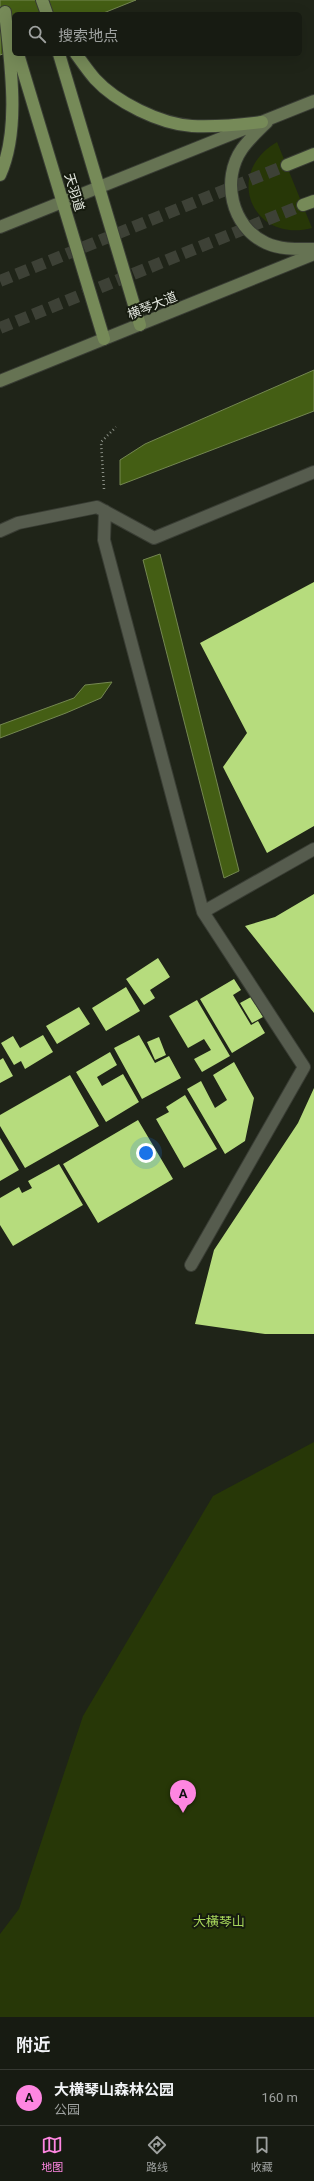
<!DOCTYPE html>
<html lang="zh">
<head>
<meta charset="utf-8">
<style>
	body { margin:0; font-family:Roboto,"Noto Sans SC",sans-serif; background:#242820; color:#f1f3f6 }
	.you { position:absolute; left:146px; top:1153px; width:14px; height:14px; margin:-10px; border:3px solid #fff; border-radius:50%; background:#1a73e8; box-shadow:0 0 0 6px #1a73e833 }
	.badge { display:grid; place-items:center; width:26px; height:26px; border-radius:50%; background:#fe86e1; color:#111; font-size:13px; font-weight:700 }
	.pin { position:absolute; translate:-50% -33px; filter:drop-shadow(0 1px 2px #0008) }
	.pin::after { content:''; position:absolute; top:21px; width:14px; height:12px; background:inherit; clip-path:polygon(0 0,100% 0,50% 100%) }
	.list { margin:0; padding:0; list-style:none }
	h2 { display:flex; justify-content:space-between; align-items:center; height:52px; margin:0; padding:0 16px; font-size:17px }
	h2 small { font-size:13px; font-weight:400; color:#9ea19f }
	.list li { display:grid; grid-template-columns:26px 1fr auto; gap:12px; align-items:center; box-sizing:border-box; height:56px; padding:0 16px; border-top:1px solid #363932 }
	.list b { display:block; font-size:15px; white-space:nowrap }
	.list p { margin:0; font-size:13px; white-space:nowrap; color:#9ea19f }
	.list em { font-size:13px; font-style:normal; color:#9ea19f }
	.icon { flex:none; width:22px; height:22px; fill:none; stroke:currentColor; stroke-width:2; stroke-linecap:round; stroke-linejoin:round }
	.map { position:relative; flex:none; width:314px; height:2017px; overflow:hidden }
	.search { position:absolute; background:#171b12; box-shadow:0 4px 16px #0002; left:12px; right:12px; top:12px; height:44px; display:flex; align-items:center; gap:10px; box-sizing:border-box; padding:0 14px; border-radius:6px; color:#9ea19f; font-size:15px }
	.sheet { height:108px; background:#171b12 }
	nav { display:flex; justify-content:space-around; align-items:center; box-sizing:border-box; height:56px; border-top:1px solid #363932; background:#171b12; font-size:11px; color:#9ea19f }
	nav a { display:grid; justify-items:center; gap:2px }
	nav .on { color:#fe86e1 }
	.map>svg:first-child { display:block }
	.green { fill:#273707 }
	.water { fill:#445e14; stroke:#748751 }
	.building { fill:#b6dc7d }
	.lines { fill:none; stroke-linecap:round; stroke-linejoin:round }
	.primary-tunnel { stroke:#3d4136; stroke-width:12; stroke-dasharray:12 6; stroke-linecap:butt }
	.minor-casing { stroke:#393d34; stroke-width:14 }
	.secondary-casing { stroke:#393d34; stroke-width:14 }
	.primary-casing { stroke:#393d34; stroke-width:14 }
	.path { stroke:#8a8f85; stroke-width:2.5; stroke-dasharray:1 3; stroke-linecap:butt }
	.minor { stroke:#565c4e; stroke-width:12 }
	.secondary { stroke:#667353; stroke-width:12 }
	.primary { stroke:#768a58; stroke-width:12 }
	.labels { text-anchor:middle; stroke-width:4; stroke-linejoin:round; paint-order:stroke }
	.street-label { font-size:13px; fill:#e4e8e0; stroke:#161b0f }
	.park-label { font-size:13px; fill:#a6d45a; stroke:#161b0f }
</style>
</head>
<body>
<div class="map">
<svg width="314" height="2017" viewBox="0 0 314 2017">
	<rect width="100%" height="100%" fill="#1f2418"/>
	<path class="green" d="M277,142L312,228C252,244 223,173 277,142Z
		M314,1442V2017H0V1934L19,1909L83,1716L213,1496Z"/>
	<path class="water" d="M0,0H136L101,14H14V50L0,55Z
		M314,370V411L120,485V460L145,444Z
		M160,554L239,871L224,878L143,560Z
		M112,682L101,698L66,713L0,738V725L74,698L85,685Z"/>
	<path class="building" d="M314,582V826L267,853L223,767L247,733L200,643Z
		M314,894V1013L245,926L275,917Z
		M158,958L170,977L150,990L155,998L144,1005L126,979Z
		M234,979L241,990L233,995L251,1025L258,1021L265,1033L232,1053L200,999Z
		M126,987L140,1011L106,1031L92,1008Z
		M251,997L263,1017L252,1023L240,1003Z
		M197,1000L230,1056L202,1072L194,1059L211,1050L204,1039L188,1048L169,1016Z
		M79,1007L90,1024L57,1044L46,1026Z
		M43,1035L53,1052L25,1069L21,1061L14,1065L1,1043L13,1036L20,1048Z
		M139,1035L155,1063L169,1056L181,1078L142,1099L114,1048Z
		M159,1037L166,1055L155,1060L147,1042Z
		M110,1052L117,1065L97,1077L102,1086L123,1074L139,1102L106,1122L76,1072Z
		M3,1058L13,1076L0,1083V1060Z
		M234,1062L254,1098L245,1141L225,1154L187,1089L201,1081L215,1108L227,1100L213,1075Z
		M70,1075L99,1126L25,1168L0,1126V1115Z
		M314,1088V1334H265L195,1324L214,1250L298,1123Z
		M185,1095L217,1149L184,1168L156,1119L169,1112L166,1107Z
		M138,1120L173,1179L98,1223L63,1164Z
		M0,1138L19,1170L0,1181Z
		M59,1164L83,1205L13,1246L0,1225V1198L19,1187L22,1193L32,1188L28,1181Z"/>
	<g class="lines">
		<path class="primary-tunnel" d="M0,281L287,165
			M0,328L303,205"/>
		<g class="minor-casing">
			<path id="minor" d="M105,511L104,540L203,912L314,849
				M0,531L18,523L97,507L154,538L314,472
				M191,1265L304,1067L203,912"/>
		</g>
		<g class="secondary-casing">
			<path id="secondary" d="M267,122C259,130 249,139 242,149C221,179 231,227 266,243C281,250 298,249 314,249
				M0,227L314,101
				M0,381L314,254"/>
		</g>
		<g class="primary-casing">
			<path id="primary" d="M42,0L47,14
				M18,54L104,339
				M59,54L140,325
				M76,54C82,62 88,71 95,79C116,102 160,124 192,126C216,127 239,125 262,122
				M287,165L314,154
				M0,175C21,129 10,61 5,12
				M303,205L314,201"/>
		</g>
		<path class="path" d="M104,489L101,442L116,427"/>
		<use href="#minor" class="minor"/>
		<use href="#secondary" class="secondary"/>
		<use href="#primary" class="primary"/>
	</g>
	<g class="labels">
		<g class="street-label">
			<text transform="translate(75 192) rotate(73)" y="5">天羽道</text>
			<text transform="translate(152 305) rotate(-22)" y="5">横琴大道</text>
		</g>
		<g class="park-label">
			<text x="219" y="1926">大橫琴山</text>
		</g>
	</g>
</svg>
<div class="you"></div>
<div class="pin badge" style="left:183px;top:1813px">A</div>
<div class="search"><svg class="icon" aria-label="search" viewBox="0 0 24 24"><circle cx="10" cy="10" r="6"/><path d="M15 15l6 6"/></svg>搜索地点</div>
</div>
<section class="sheet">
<h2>附近<small></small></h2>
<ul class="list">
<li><span class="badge">A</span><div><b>大横琴山森林公园</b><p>公园</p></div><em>160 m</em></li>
</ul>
</section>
<nav>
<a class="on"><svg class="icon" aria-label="map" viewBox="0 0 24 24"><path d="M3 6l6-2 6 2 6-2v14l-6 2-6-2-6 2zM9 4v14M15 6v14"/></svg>地图</a>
<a><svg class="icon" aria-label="directions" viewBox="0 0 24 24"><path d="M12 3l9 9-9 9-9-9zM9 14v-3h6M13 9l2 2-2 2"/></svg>路线</a>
<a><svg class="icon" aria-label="saved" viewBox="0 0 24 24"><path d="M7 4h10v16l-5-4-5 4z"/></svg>收藏</a>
</nav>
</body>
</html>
